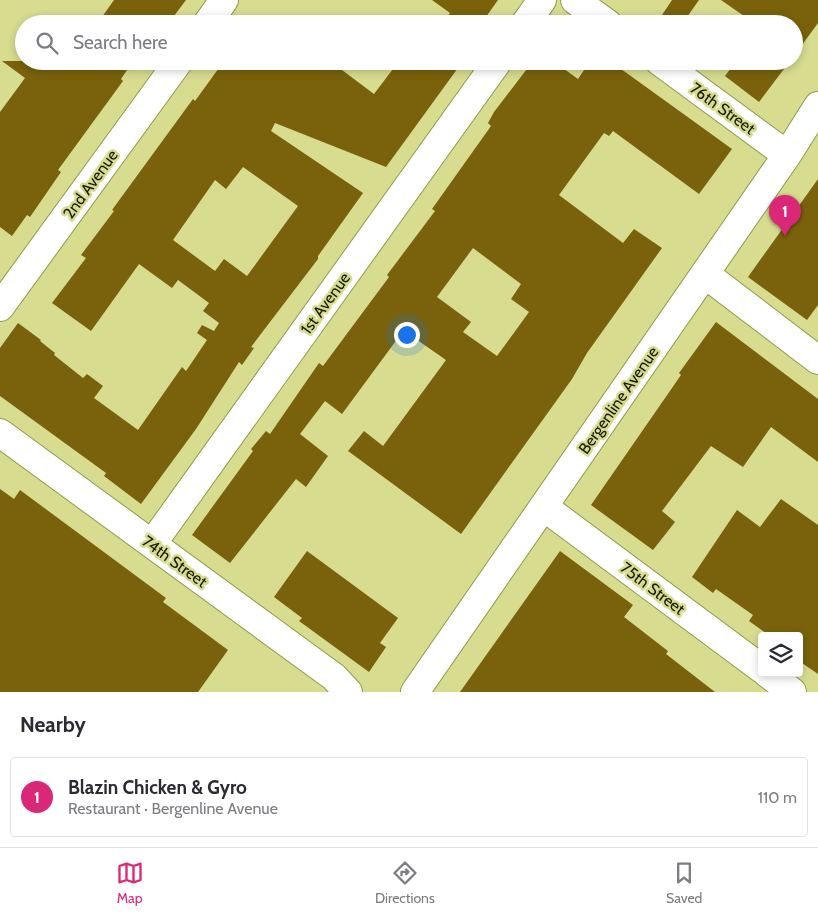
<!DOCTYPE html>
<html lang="en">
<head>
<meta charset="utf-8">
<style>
	body { margin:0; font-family:Cabin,sans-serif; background:#f2f2f3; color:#2b2b33 }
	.controls { position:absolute; right:15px; bottom:15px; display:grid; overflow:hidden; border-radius:5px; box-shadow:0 2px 8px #0003 }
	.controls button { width:45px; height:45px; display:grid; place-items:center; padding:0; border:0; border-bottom:1px solid #e1e1e2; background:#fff; color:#2b2b33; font:25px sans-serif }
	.you { position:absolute; left:406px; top:334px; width:18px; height:18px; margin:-12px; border:4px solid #fff; border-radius:50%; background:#1a73e8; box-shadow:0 0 0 8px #1a73e833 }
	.badge { display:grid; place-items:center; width:32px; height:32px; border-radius:50%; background:#db2777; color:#fff; font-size:16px; font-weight:700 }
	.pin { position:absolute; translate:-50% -41px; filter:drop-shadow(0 1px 2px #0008) }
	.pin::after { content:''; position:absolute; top:26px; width:18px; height:15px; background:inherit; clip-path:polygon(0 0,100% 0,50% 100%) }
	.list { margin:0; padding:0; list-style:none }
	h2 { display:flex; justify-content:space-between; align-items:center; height:65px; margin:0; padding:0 20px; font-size:21px }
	h2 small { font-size:16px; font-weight:400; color:#7c7c81 }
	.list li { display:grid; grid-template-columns:32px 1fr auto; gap:15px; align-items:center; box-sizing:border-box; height:80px; margin:0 10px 10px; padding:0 10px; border:1px solid #e1e1e2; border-radius:5px }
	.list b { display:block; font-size:19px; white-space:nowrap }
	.list p { margin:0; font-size:16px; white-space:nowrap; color:#7c7c81 }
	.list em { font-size:16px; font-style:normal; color:#7c7c81 }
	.icon { flex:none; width:28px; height:28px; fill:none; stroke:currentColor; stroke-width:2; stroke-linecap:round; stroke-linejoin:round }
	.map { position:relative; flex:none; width:818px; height:692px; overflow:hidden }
	.search { position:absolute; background:#fff; box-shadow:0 2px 8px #0003; left:15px; right:15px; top:15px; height:55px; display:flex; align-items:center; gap:12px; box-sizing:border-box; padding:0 18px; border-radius:28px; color:#7c7c81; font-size:19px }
	.sheet { height:155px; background:#fff }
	nav { display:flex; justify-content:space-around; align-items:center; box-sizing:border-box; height:70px; border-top:1px solid #e1e1e2; background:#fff; font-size:14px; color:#7c7c81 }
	nav a { display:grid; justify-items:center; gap:2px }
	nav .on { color:#db2777 }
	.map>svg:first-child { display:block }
	.building { fill:#79620b; fill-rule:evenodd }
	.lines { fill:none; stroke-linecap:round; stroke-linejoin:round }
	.street-casing { stroke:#94984c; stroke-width:30 }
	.secondary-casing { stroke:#94984c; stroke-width:30 }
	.street { stroke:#fff; stroke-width:28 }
	.secondary { stroke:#fff; stroke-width:28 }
	.labels { text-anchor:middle; stroke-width:5; stroke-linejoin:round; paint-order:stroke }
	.street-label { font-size:16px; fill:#181900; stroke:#d7dc8f }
</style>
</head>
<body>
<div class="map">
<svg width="818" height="692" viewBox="0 0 818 692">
	<rect width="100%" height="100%" fill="#d7dc8f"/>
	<path class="building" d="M114,0H186L168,24H97Z
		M432,0H498L481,24H442L450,13Z
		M672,0H699L682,24H656Z
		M721,0H818V23L794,56V24H738L744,16Z
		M2,61H133L121,79L123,81L58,170L61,172L30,217L27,215L12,236L0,227V112L25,78Z
		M224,61H330L374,94L399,61H463L386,167L275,123L271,131L363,193L318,256V259L251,347L254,348L242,365L239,362L196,429L141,504L104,476L106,473L0,396V348L18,323L41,340L40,341L55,353L54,355L83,378L87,374L103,386L94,398L138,430L182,367L186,371L207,340L197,333L202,325L214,331L219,323L203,311L209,303L178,280L172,288L139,264L91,331L52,303L86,258L81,255L114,211L112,210L193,99L195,101ZM243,167L298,206L247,276L224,259L215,271L173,240L215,180L226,189Z
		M533,61H553L578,79L590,61H610L732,149L699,194L613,131L609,136L604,133L559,195L623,243L634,229L662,248L587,353L572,379L461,534L348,451L364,431L383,446L446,360L413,337L407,345L398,338L342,414L325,401L300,434L328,456L306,487L296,479L230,563L192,535L253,451L251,449L266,431L270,434L319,363L323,366L389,277L387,275L435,211L432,209L491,126L488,123L494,112ZM473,248L521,284L511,299L529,312L497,356L463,332L471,322L437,297Z
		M736,61H790L759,102L725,76Z
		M818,179V305L807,320L748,277Z
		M716,322L818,399V462L771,427L743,467L711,446L662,511L675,522L653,550L591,505L681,375L679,373Z
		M0,489L14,499L20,490L166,598L163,602L228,650L198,692H0Z
		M781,499L818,525V674L799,661V636H770L749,621L753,615L716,589L713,593L692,577L737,510L760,527Z
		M307,551L398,618L380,643L386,647L369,672L299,621L302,618L274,597Z
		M560,551L633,605L624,617L668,651L666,654L715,692H460Z"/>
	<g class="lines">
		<g class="street-casing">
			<path id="street" d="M207,24L224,0
				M525,24L542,0
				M705,274L818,360
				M0,307L179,61
				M0,433L334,677L348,692
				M544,507L762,669
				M152,544L498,61
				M767,673L792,692"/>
		</g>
		<g class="secondary-casing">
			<path id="secondary" d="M575,0L608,24
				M659,61L787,155
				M415,692L787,155L818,106"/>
		</g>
		<use href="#street" class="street"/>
		<use href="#secondary" class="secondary"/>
	</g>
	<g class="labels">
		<g class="street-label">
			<text transform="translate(723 108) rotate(36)" y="6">76th Street</text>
			<text transform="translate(90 184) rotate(-54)" y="6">2nd Avenue</text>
			<text transform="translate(325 303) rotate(-54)" y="6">1st Avenue</text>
			<text transform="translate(618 400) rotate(-55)" y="6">Bergenline Avenue</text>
			<text transform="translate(175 561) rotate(36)" y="6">74th Street</text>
			<text transform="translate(653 588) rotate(37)" y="6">75th Street</text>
		</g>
	</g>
</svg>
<div class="controls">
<button><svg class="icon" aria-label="layers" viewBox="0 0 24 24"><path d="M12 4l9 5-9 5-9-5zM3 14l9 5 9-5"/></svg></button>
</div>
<div class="you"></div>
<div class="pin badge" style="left:785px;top:236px">1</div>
<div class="search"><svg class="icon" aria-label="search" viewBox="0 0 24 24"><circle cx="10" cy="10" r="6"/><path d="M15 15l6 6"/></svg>Search here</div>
</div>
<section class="sheet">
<h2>Nearby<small></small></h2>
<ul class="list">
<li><span class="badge">1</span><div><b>Blazin Chicken &amp; Gyro</b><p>Restaurant · Bergenline Avenue</p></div><em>110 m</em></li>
</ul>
</section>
<nav>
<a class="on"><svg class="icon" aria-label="map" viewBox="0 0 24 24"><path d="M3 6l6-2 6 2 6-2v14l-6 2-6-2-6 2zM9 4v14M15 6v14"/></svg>Map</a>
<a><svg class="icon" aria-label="directions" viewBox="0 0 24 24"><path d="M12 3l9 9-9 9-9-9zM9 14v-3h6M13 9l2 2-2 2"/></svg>Directions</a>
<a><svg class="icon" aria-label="saved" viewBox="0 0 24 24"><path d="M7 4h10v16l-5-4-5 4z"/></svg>Saved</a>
</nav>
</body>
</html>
